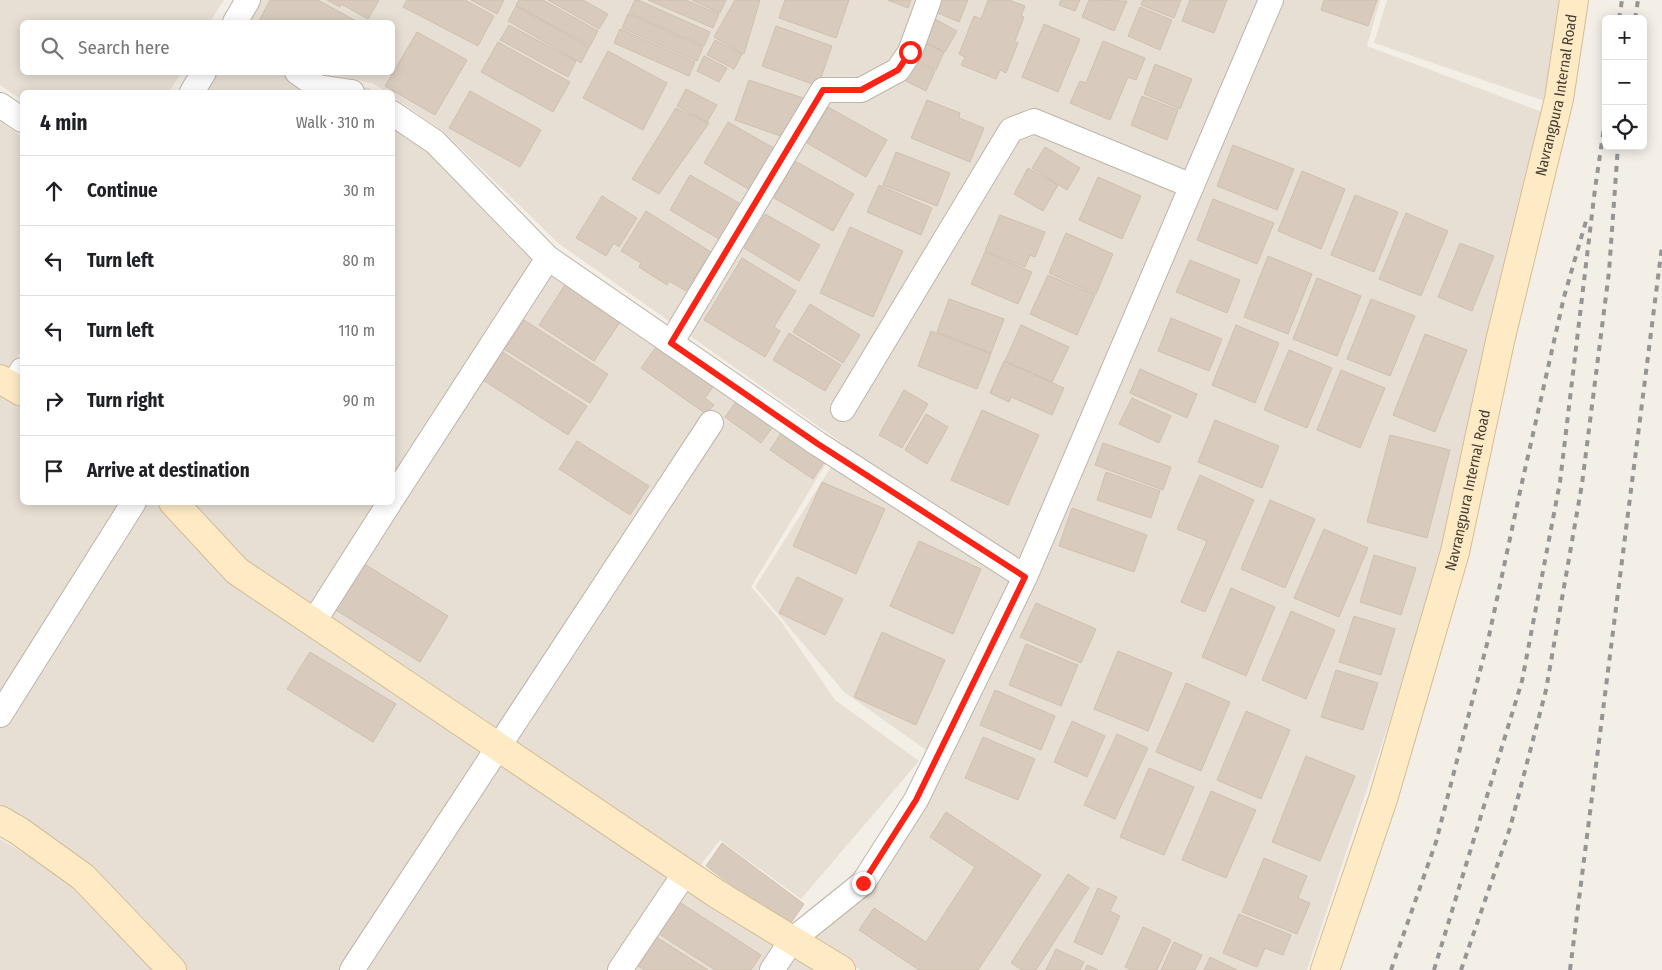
<!DOCTYPE html>
<html lang="en">
<head>
<meta charset="utf-8">
<style>
	body { margin:0; font-family:"Fira Sans Condensed",sans-serif; background:#f6f6f6; color:#202124 }
	.controls { position:absolute; right:15px; top:15px; display:grid; overflow:hidden; border-radius:8px; box-shadow:0 2px 12px #0003 }
	.controls button { width:45px; height:45px; display:grid; place-items:center; padding:0; border:0; border-bottom:1px solid #e0e0e0; background:#fff; color:#202124; font:25px sans-serif }
	.stop { position:absolute; width:15px; height:15px; margin:-11px; border:4px solid #fa2416; border-radius:50%; background:#fff }
	.stop.end { background:#fa2416; border-color:#fff; box-shadow:0 1px 5px #0008 }
	.list { margin:0; padding:0; list-style:none }
	h2 { display:flex; justify-content:space-between; align-items:center; height:65px; margin:0; padding:0 20px; font-size:21px }
	h2 small { font-size:16px; font-weight:400; color:#757577 }
	.list li { display:grid; grid-template-columns:32px 1fr auto; gap:15px; align-items:center; box-sizing:border-box; height:70px; padding:0 20px; border-top:1px solid #e0e0e0 }
	.list b { display:block; font-size:19px; white-space:nowrap }
	.list em { font-size:16px; font-style:normal; color:#757577 }
	.icon { flex:none; width:28px; height:28px; fill:none; stroke:currentColor; stroke-width:2; stroke-linecap:round; stroke-linejoin:round }
	.map { position:relative; flex:none; width:1662px; height:970px; overflow:hidden }
	.search { position:absolute; background:#fff; box-shadow:0 2px 12px #0003; left:20px; top:20px; width:375px; height:55px; display:flex; align-items:center; gap:12px; box-sizing:border-box; padding:0 18px; border-radius:8px; color:#757577; font-size:19px }
	.panel { position:absolute; background:#fff; box-shadow:0 2px 12px #0003; left:20px; top:90px; width:375px; height:415px; border-radius:8px }
	.map>svg:first-child { display:block }
	.residential { fill:#e7dfd4 }
	.building { fill:#d8cbbe; stroke:#cfc0af }
	.lines { fill:none; stroke-linecap:round; stroke-linejoin:round }
	.street-casing { stroke:#beb5a9; stroke-width:26 }
	.secondary-casing { stroke:#d3bd96; stroke-width:30 }
	.street { stroke:#fff; stroke-width:24 }
	.secondary { stroke:#feebc5; stroke-width:28 }
	.rail { stroke:#959595; stroke-width:4; stroke-dasharray:6 6; stroke-linecap:butt }
	.route { stroke:#fa2416; stroke-width:6 }
	.labels { text-anchor:middle; stroke-width:4.5; stroke-linejoin:round; paint-order:stroke }
	.street-label { font-size:15px; fill:#463e35; stroke:#fff }
</style>
</head>
<body>
<div class="map">
<svg width="1662" height="970" viewBox="0 0 1662 970">
	<rect width="100%" height="100%" fill="#f3eee6"/>
	<path class="residential" d="M0,0H224L210,22H22V72L181,73L169,92H22V100L0,85Z
		M256,0H1380L1367,46L1547,114L1447,548L1307,970H861L806,939L946,764L844,692L755,587L845,445L558,243L444,132L393,97L392,92H387L372,83L325,73L392,72V22H251L245,18Z
		M1387,0H1564L1548,102L1374,43Z
		M211,72L311,73L321,79L369,88L375,92H199Z
		M393,105L551,254L833,452L751,587L780,620L835,700L919,761L801,899L720,840L693,875L239,566L180,503L392,502Z
		M0,121L22,137V349L8,373L0,368Z
		M0,396L22,410V502L122,503L0,696Z
		M139,503H165L680,874L616,970H183L0,817V720Z
		M0,839L77,885L160,970H0Z
		M686,879L825,970H624Z"/>
	<path class="building" d="M270,0H318L358,22H267L260,19Z
		M327,0H379L368,19L341,4L340,7Z
		M407,0H465L494,16L478,46L403,7Z
		M471,0H504L497,14Z
		M519,0H543L598,31L590,46L516,5Z
		M548,0H583L608,14L599,29Z
		M635,0H638L710,32L704,46L629,13Z
		M648,0H686L719,14L713,28Z
		M692,0H726L720,13Z
		M735,0H760L744,54L714,37Z
		M785,0H849L836,38L779,18Z
		M888,0H911L908,8Z
		M935,0H968L959,22L931,10Z
		M988,0H1009L1025,6L1021,16L1024,17L1015,41L1018,43L1006,73L1000,70L996,79L961,65L965,57L959,54L974,16L981,19Z
		M1061,0H1080L1075,11L1059,5Z
		M1089,0L1127,1L1114,31L1082,17Z
		M1143,0H1181L1174,18L1141,5Z
		M1190,0H1227L1214,33L1182,21Z
		M1324,0H1377L1368,26L1321,10Z
		M516,6L589,47L581,63L508,21Z
		M1140,7L1172,20L1160,50L1128,36Z
		M628,14L703,47L697,61L622,28Z
		M933,18L957,31L945,52L921,40Z
		M1044,24L1080,39L1058,92L1022,77Z
		M509,25L576,61L568,77L500,40Z
		M776,26L832,46L818,86L762,66Z
		M620,29L695,62L689,76L614,43Z
		M417,32L467,60L435,115L385,86Z
		M715,40L742,54L734,69L707,55Z
		M920,41L944,52L936,70L912,58Z
		M1103,41L1145,58L1136,80L1128,77L1110,120L1070,103L1080,81L1086,83Z
		M498,42L570,82L553,112L481,72Z
		M608,51L667,83L643,130L583,98Z
		M704,56L727,68L719,82L697,71Z
		M913,60L935,71L926,91L904,80Z
		M1155,64L1192,79L1180,109L1144,94Z
		M749,80L806,99L792,140L735,120Z
		M686,89L717,105L707,122L677,106Z
		M470,91L541,130L520,167L449,128Z
		M1142,96L1178,110L1167,140L1131,125Z
		M927,100L960,113L959,118L984,128L970,162L911,138Z
		M828,107L887,140L866,177L807,143Z
		M676,108L709,123L659,194L632,179Z
		M728,122L779,151L755,193L704,163Z
		M1233,145L1294,169L1277,210L1217,186Z
		M1045,147L1080,168L1067,190L1032,168Z
		M896,152L950,173L937,206L883,185Z
		M795,161L854,194L833,231L774,198Z
		M1028,168L1058,185L1043,211L1014,194Z
		M1302,171L1345,189L1321,249L1278,231Z
		M690,175L746,207L724,242L670,210Z
		M1098,177L1141,196L1122,239L1079,220Z
		M879,185L932,208L921,235L867,212Z
		M1355,195L1398,212L1374,272L1331,255Z
		M602,196L637,218L619,247L614,243L606,256L576,238Z
		M1213,199L1274,223L1257,264L1197,240Z
		M646,211L711,252L686,291L669,281L667,285L639,267L641,263L621,251Z
		M1406,213L1448,231L1421,296L1379,279Z
		M765,214L820,245L799,281L744,248Z
		M1000,215L1045,232L1035,257L1030,255L1025,267L985,251Z
		M850,227L903,251L873,317L820,293Z
		M1066,233L1113,254L1096,294L1049,273Z
		M1460,243L1494,256L1472,311L1438,297Z
		M985,252L1032,272L1018,304L971,284Z
		M1268,256L1312,274L1288,334L1244,317Z
		M742,258L796,291L774,327L780,331L765,357L704,320Z
		M1190,260L1240,280L1227,313L1176,292Z
		M1048,275L1095,295L1077,335L1030,314Z
		M1317,278L1361,296L1337,356L1293,339Z
		M568,280L624,316L594,361L539,325Z
		M949,299L1004,319L991,353L937,332Z
		M1371,299L1415,316L1390,376L1347,359Z
		M810,304L860,335L843,363L793,332Z
		M1171,318L1222,339L1209,371L1158,351Z
		M524,320L608,374L590,403L504,349Z
		M1021,325L1069,347L1052,382L1005,361Z
		M1236,325L1279,343L1255,403L1212,385Z
		M931,331L991,354L977,389L918,366Z
		M789,333L841,365L825,391L773,360Z
		M1425,334L1467,350L1435,432L1393,415Z
		M661,340L718,380L705,398L714,405L706,414L641,368Z
		M1289,350L1332,368L1307,428L1264,410Z
		M501,351L587,406L568,435L483,380Z
		M1004,361L1064,388L1052,415L1011,397L1009,402L990,393Z
		M1140,369L1197,394L1187,418L1130,393Z
		M1341,370L1385,388L1360,448L1317,430Z
		M904,390L928,404L902,448L879,435Z
		M742,393L778,419L761,443L725,417Z
		M1132,398L1171,416L1159,443L1119,424Z
		M982,410L1039,435L1008,505L951,480Z
		M926,414L948,427L927,464L905,450Z
		M1215,420L1279,446L1262,488L1198,462Z
		M787,424L830,453L813,479L770,450Z
		M1390,435L1450,450L1427,538L1367,522Z
		M577,441L649,486L630,515L559,469Z
		M1103,443L1171,467L1163,490L1095,465Z
		M1106,472L1160,491L1151,518L1097,500Z
		M1200,475L1254,500L1205,612L1181,602L1207,541L1177,529Z
		M822,482L885,509L856,574L793,546Z
		M1270,500L1315,519L1285,588L1241,569Z
		M1072,508L1147,535L1134,572L1059,546Z
		M1324,529L1368,548L1339,617L1294,598Z
		M919,541L981,569L953,634L890,606Z
		M1374,555L1416,568L1401,615L1360,602Z
		M363,563L448,616L420,662L334,609Z
		M797,577L843,599L825,635L779,613Z
		M1231,588L1275,607L1246,676L1202,657Z
		M1036,603L1096,629L1081,663L1020,637Z
		M1291,611L1335,630L1306,699L1262,680Z
		M1354,616L1395,629L1381,675L1339,662Z
		M882,632L945,660L916,725L854,697Z
		M1026,644L1078,665L1061,706L1009,685Z
		M1118,651L1172,673L1148,731L1094,709Z
		M310,652L396,704L373,742L287,689Z
		M1336,670L1378,683L1363,730L1321,717Z
		M1186,683L1230,702L1201,771L1156,752Z
		M995,690L1055,716L1041,750L980,725Z
		M1246,711L1290,730L1261,799L1217,780Z
		M1072,721L1105,736L1087,777L1054,762Z
		M1117,734L1148,748L1115,819L1084,805Z
		M983,737L1035,759L1018,800L965,778Z
		M1306,756L1355,776L1320,861L1272,842Z
		M1149,768L1194,787L1164,855L1120,837Z
		M1211,791L1256,810L1226,878L1182,860Z
		M946,812L1041,875L978,970H919L859,930L874,908L926,942L975,867L930,837Z
		M722,843L804,904L788,927L706,866Z
		M1264,858L1307,876L1298,898L1310,903L1297,934L1242,912Z
		M1068,874L1089,888L1036,970H1022L1011,963Z
		M1098,888L1117,897L1110,911L1120,916L1102,955L1074,942Z
		M673,898L761,955L751,970H715L653,930Z
		M1239,914L1291,935L1283,955L1265,948L1257,967L1223,953Z
		M1143,927L1171,940L1157,970H1131L1125,967Z
		M650,933L708,970H644L632,962Z
		M1174,942L1202,955L1195,970H1161Z
		M1056,949L1084,962L1080,970H1046Z
		M1210,957L1237,970H1204Z
		M1087,965L1098,970H1085Z"/>
	<g class="lines">
		<g class="street-casing">
			<path id="street" d="M235,22L248,0
				M297,72L318,87L352,92
				M192,92L204,72
				M0,105L22,120
				M392,113L435,142L548,258L818,444L1025,577
				M671,343L823,90H861L898,70L910,52L929,0
				M13,386L22,370
				M843,409L1011,130L1034,121L1192,186
				M392,499L548,258
				M313,623L390,502
				M0,715L134,502
				M352,970L711,423
				M620,970L685,873
				M772,970L792,940L863,883L916,800L1025,577L1271,0"/>
		</g>
		<g class="secondary-casing">
			<g id="secondary">
				<path d="M0,379L22,392"/>
				<path d="M173,502L237,571L717,894L841,970"/>
				<path d="M0,820L19,831L83,877L172,970"/>
				<path id="s1" d="M1325,970L1383,799L1455,552L1500,341L1559,99L1574,0"/>
			</g>
		</g>
		<use href="#street" class="street"/>
		<use href="#secondary" class="secondary"/>
		<path class="rail" d="M1619,19L1622,0
			M1635,19L1638,0
			M1391,970L1436,842L1489,636L1521,487L1564,297L1586,221
			M1434,970L1522,681L1560,482L1595,189L1606,114
			M1461,970L1510,828L1546,690L1582,484L1609,272L1618,146
			M1570,970L1662,246"/>
	</g>
	<g class="lines">
		<path class="route" d="M863,883L916,800L1025,577L818,444L671,343L823,90H861L898,70L910,52"/>
	</g>
	<g class="labels">
		<g class="street-label">
			<text dy="5" stroke="none"><textPath href="#s1" startOffset="906">Navrangpura Internal Road</textPath></text>
			<text dy="5" stroke="none"><textPath href="#s1" startOffset="501">Navrangpura Internal Road</textPath></text>
		</g>
	</g>
</svg>
<div class="controls">
<button>+</button>
<button>−</button>
<button><svg class="icon" aria-label="locate" viewBox="0 0 24 24"><circle cx="12" cy="12" r="6"/><path d="M12 2v4M12 18v4M2 12h4M18 12h4"/></svg></button>
</div>
<div class="stop" style="left:910px;top:52px"></div>
<div class="stop end" style="left:863px;top:883px"></div>
<div class="search"><svg class="icon" aria-label="search" viewBox="0 0 24 24"><circle cx="10" cy="10" r="6"/><path d="M15 15l6 6"/></svg>Search here</div>
<section class="panel">
<h2>4 min<small>Walk · 310 m</small></h2>
<ul class="list">
<li><svg class="icon" aria-label="ahead" viewBox="0 0 24 24"><path d="M12 20V5M6 11l6-6 6 6"/></svg><div><b>Continue</b></div><em>30 m</em></li>
<li><svg class="icon" aria-label="left" viewBox="0 0 24 24"><path d="M17 20v-9H6M10 6l-5 5 5 5"/></svg><div><b>Turn left</b></div><em>80 m</em></li>
<li><svg class="icon" aria-label="left" viewBox="0 0 24 24"><path d="M17 20v-9H6M10 6l-5 5 5 5"/></svg><div><b>Turn left</b></div><em>110 m</em></li>
<li><svg class="icon" aria-label="right" viewBox="0 0 24 24"><path d="M7 20v-9h11M14 6l5 5-5 5"/></svg><div><b>Turn right</b></div><em>90 m</em></li>
<li><svg class="icon" aria-label="arrive" viewBox="0 0 24 24"><path d="M6 21V4h12l-3 4 3 4H6"/></svg><div><b>Arrive at destination</b></div></li>
</ul>
</section>
</div>
</body>
</html>
